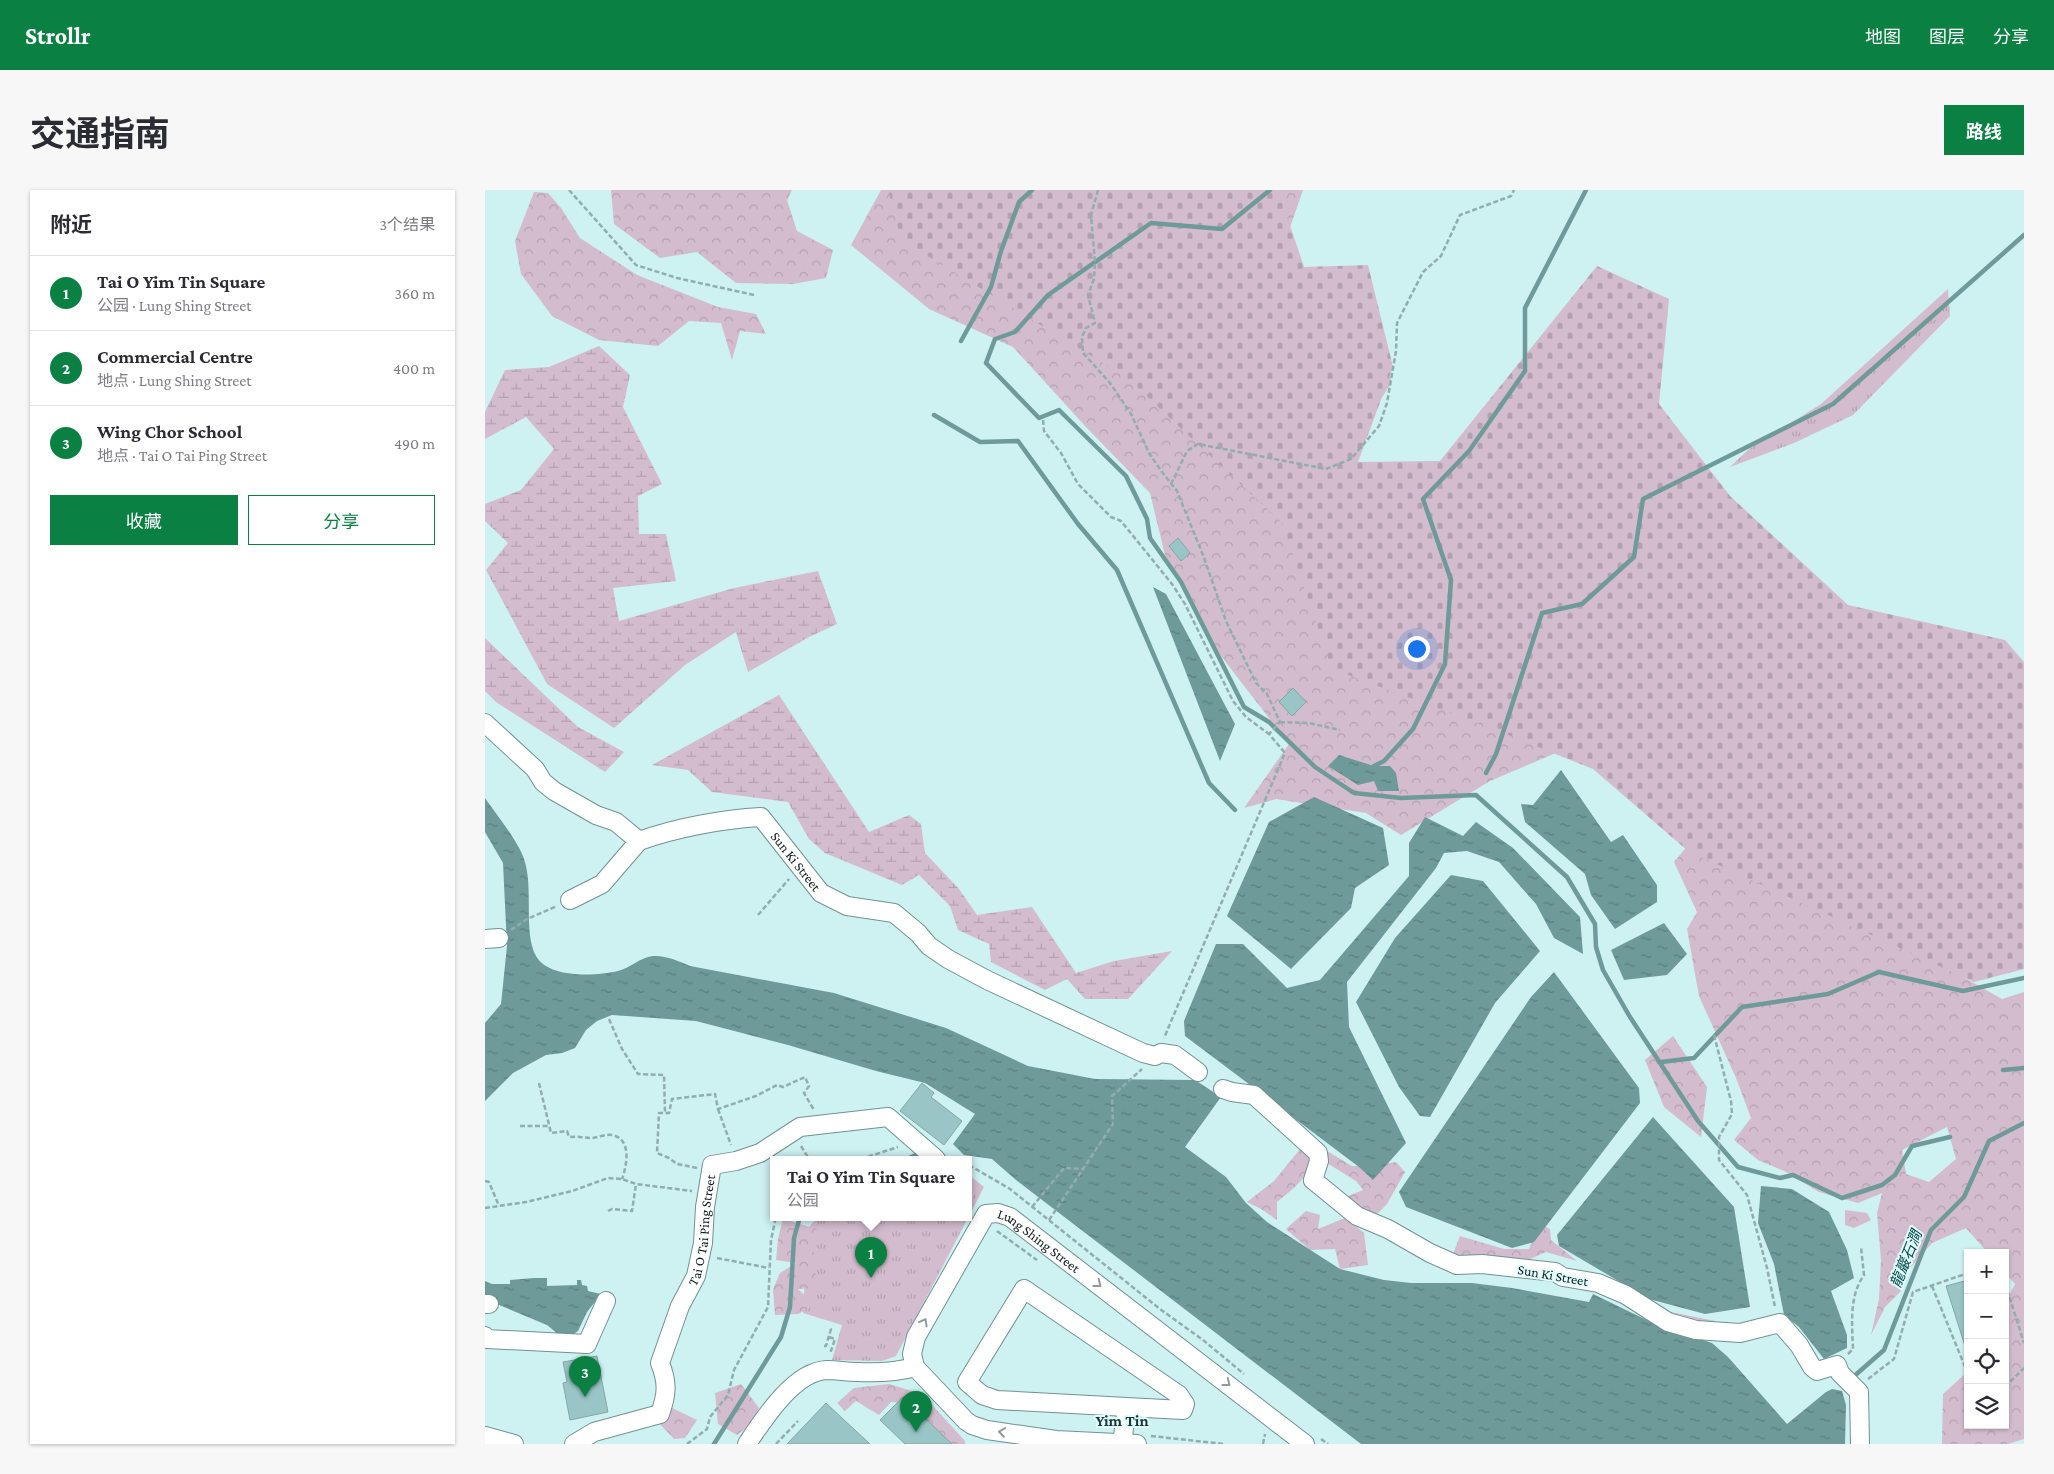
<!DOCTYPE html>
<html lang="zh">
<head>
<meta charset="utf-8">
<style>
	body { margin:0; font-family:"Crimson Pro","Noto Sans SC",serif; background:#f7f7f7; color:#2b2b33 }
	.controls { position:absolute; right:15px; bottom:15px; display:grid; overflow:hidden; border-radius:0px; box-shadow:0 1px 4px #0004 }
	.controls button { width:45px; height:45px; display:grid; place-items:center; padding:0; border:0; border-bottom:1px solid #e1e1e2; background:#fff; color:#2b2b33; font:25px sans-serif }
	.you { position:absolute; left:931px; top:458px; width:18px; height:18px; margin:-12px; border:4px solid #fff; border-radius:50%; background:#1a73e8; box-shadow:0 0 0 8px #1a73e833 }
	.badge { display:grid; place-items:center; width:32px; height:32px; border-radius:50%; background:#0b8043; color:#fff; font-size:16px; font-weight:700 }
	.pin { position:absolute; translate:-50% -41px; filter:drop-shadow(0 1px 2px #0008) }
	.pin::after { content:''; position:absolute; top:26px; width:18px; height:15px; background:inherit; clip-path:polygon(0 0,100% 0,50% 100%) }
	.popup { position:absolute; left:285px; top:966px; width:202px; height:65px; box-sizing:border-box; display:grid; place-content:center; border-radius:0px; background:#fff; filter:drop-shadow(0 1px 4px #0005); font-size:16px; white-space:nowrap; color:#7c7c81 }
	.popup b { font-size:19px; color:#2b2b33 }
	.popup::after { content:''; position:absolute; left:50%; top:100%; margin-left:-10px; border:10px solid transparent; border-top-color:#fff }
	.list { margin:0; padding:0; list-style:none }
	h2 { display:flex; justify-content:space-between; align-items:center; height:65px; margin:0; padding:0 20px; font-size:21px }
	h2 small { font-size:16px; font-weight:400; color:#7c7c81 }
	.list li { display:grid; grid-template-columns:32px 1fr auto; gap:15px; align-items:center; box-sizing:border-box; height:75px; padding:0 20px; border-top:1px solid #e1e1e2 }
	.list b { display:block; font-size:19px; white-space:nowrap }
	.list p { margin:0; font-size:16px; white-space:nowrap; color:#7c7c81 }
	.list em { font-size:16px; font-style:normal; color:#7c7c81 }
	.actions { display:flex; gap:10px; padding:15px 20px }
	.actions a { flex:1; padding:11px 0; border:1px solid #0b8043; border-radius:0px; text-align:center; font-size:18px; color:#0b8043 }
	.actions .main { background:#0b8043; color:#fff }
	.icon { flex:none; width:28px; height:28px; fill:none; stroke:currentColor; stroke-width:2; stroke-linecap:round; stroke-linejoin:round }
	.map { position:relative; flex:none; width:1539px; height:1254px; overflow:hidden; border-radius:0px }
	header { display:flex; align-items:center; gap:30px; box-sizing:border-box; height:70px; padding:0 25px; background:#0b8043; color:#fff }
	header strong { font-size:24px }
	nav { display:flex; gap:28px; margin-inline-start:auto; font-size:18px }
	.intro { display:flex; align-items:center; justify-content:space-between; box-sizing:border-box; height:120px; padding:0 30px }
	h1 { margin:0; font-size:35px }
	.button { padding:12px 22px; border-radius:0px; background:#0b8043; color:#fff; font-size:18px; font-weight:700 }
	main { display:flex; gap:30px; padding:0 30px }
	aside { flex:1; background:#fff; border-radius:0px; box-shadow:0 1px 4px #0004 }
	.map>svg:first-child { display:block }
	.grass { fill:url(#grass-tufts) }
	.forest { fill:url(#forest-crowns); fill-rule:evenodd }
	.wetland { fill:url(#wetland-marsh) }
	.cemetery { fill:url(#cemetery-stones) }
	.water { fill:url(#water-ripples) }
	.lines { fill:none; stroke-linecap:round; stroke-linejoin:round }
	.stream { stroke:#6f9a9a; stroke-width:4.5 }
	.building { fill:#99c5c6; stroke:#85a6a7 }
	.minor-casing { stroke:#719292; stroke-width:20 }
	.path { stroke:#91adae; stroke-width:2.5; stroke-dasharray:5 2.5; stroke-linecap:butt }
	.minor { stroke:#fff; stroke-width:18 }
	.oneway { stroke:#949a9a }
	.labels { text-anchor:middle; stroke-width:4; stroke-linejoin:round; paint-order:stroke }
	.street-label { font-size:14px; fill:#111e1e; stroke:#e1fdfd }
	.water-label { font-size:15px; font-style:italic; fill:#054a4b; stroke:#e1fdfd }
	.quarter-label { font-size:16px; font-weight:bold; fill:#183737; stroke:#e1fdfd }
</style>
</head>
<body>
<header>
<strong>Strollr</strong>
<nav><a>地图</a><a>图层</a><a>分享</a></nav>
</header>
<div class="intro"><h1>交通指南</h1><a class="button">路线</a></div>
<main>
<aside>
<h2>附近<small>3个结果</small></h2>
<ul class="list">
<li><span class="badge">1</span><div><b>Tai O Yim Tin Square</b><p>公园 · Lung Shing Street</p></div><em>360 m</em></li>
<li><span class="badge">2</span><div><b>Commercial Centre</b><p>地点 · Lung Shing Street</p></div><em>400 m</em></li>
<li><span class="badge">3</span><div><b>Wing Chor School</b><p>地点 · Tai O Tai Ping Street</p></div><em>490 m</em></li>
</ul>
<div class="actions"><a class="main">收藏</a><a>分享</a></div>
</aside>
<div class="map">
<svg width="1539" height="1254" viewBox="0 0 1539 1254">
	<defs>
		<pattern id="grass-tufts" width="24" height="20" patternUnits="userSpaceOnUse" patternTransform="scale(1.25)"><rect width="24" height="20" fill="#d3bccd"/><path d="M3 7l-1-3M5 7V3M7 7l1-3M15 17l-1-3M17 17v-4M19 17l1-3" fill="none" stroke="#b4a1b0"/></pattern>
		<pattern id="forest-crowns" width="20" height="18" patternUnits="userSpaceOnUse" patternTransform="scale(1.25)"><rect width="20" height="18" fill="#d3bccd"/><path d="M2 6a3 3 0 1 1 6 0M12 15a3 3 0 1 1 6 0" fill="none" stroke="#b4a1b0"/></pattern>
		<pattern id="wetland-marsh" width="20" height="14" patternUnits="userSpaceOnUse" patternTransform="scale(1.25)"><rect width="20" height="14" fill="#d3bccd"/><path d="M1 5h8M5 5V1M11 12h8M15 12V8" fill="none" stroke="#b4a1b0"/></pattern>
		<pattern id="cemetery-stones" width="16" height="16" patternUnits="userSpaceOnUse" patternTransform="scale(1.25)"><rect width="16" height="16" fill="#d3bccd"/><path d="M2 7V4a2 2 0 0 1 4 0v3zM10 15v-3a2 2 0 0 1 4 0v3z" fill="#b4a1b0"/></pattern>
		<pattern id="water-ripples" width="26" height="14" patternUnits="userSpaceOnUse" patternTransform="scale(1.25)"><rect width="26" height="14" fill="#6f9a9a"/><path d="M2 4q2-2 4 0t4 0M15 11q2-2 4 0t4 0" fill="none" stroke="#5a7d7d"/></pattern>
	</defs>
	<rect width="100%" height="100%" fill="#cef1f2"/>
	<path class="grass" d="M1463,99L1465,126L1368,225L1309,253L1245,277L1264,259L1336,214Z
		M484,985L499,997L411,1166L397,1171L347,1170L357,1135L318,1123L322,1052L324,1037L333,1027H484Z"/>
	<path class="forest" d="M126,0H307L302,10L312,41L348,60L341,88L308,94L251,93L212,62L175,68L129,34Z
		M396,0H818L784,98L877,106L907,192L855,271L1132,537L1005,591L916,645L881,623L791,609L759,618L804,554L736,466L703,408L680,365L665,303L601,237L528,157L444,119L366,55Z
		M49,2L63,3L76,18L95,48L152,85L233,117L271,124L281,144L255,141L247,170L236,133L204,131L173,156L114,150L67,126L36,84L30,51Z
		M1229,624L1305,689L1517,809L1539,802V1249L1523,1254H1457L1458,1204L1483,1181V1235H1520V1113L1530,1094L1520,1083V1063H1503L1481,1038L1447,1053L1420,1084L1416,1101L1400,1117L1386,1145L1394,1109L1396,1070L1392,1023L1397,1003L1373,1013L1334,1002L1299,981L1273,970L1249,950L1266,928L1251,888L1214,806L1202,739L1212,722L1189,672ZM1462,937L1471,969L1444,992L1421,984L1417,960Z
		M1188,846L1222,897L1216,947L1179,917L1160,870Z
		M816,958L828,969C822,989 808,999 792,1012V1030L776,1019L762,1012L789,991Z
		M842,961L867,976H887L911,972L920,982L902,1014L890,1026L866,1027L861,1007L878,1000L871,991L842,973Z
		M1360,1020L1382,1023L1386,1030L1369,1038L1360,1035Z
		M821,1021L835,1025L833,1039L860,1028L879,1043L883,1075L855,1079L850,1059L825,1060L801,1039Z
		M298,1029L332,1039L327,1054L330,1069L331,1098L313,1099L330,1115L313,1124L290,1125L288,1099L295,1083L311,1073L291,1070L293,1049Z
		M1053,1033L1065,1039L1066,1050L1092,1071L1061,1062L1036,1073L968,1064L975,1046L1019,1059H1044Z
		M1181,1121L1230,1131L1237,1138L1186,1128Z
		M256,1194L274,1218L267,1234L252,1245L233,1234L230,1203Z
		M404,1194L437,1204L480,1251V1254H458L420,1213L406,1212L394,1225L371,1211L360,1221L352,1213L369,1198Z
		M185,1217L212,1230L200,1248L189,1249L172,1231Z"/>
	<path class="wetland" d="M114,156L145,185L138,217L177,294L153,306L154,344H181L191,391L128,398L134,431L249,398L333,381L352,434L324,447L263,482L251,442L200,475L129,538L62,494L1,380L23,353L0,331V314L36,300L69,259L41,227L0,249V222L20,180L64,177Z
		M0,448L93,537L139,562L120,582L11,512L0,501Z
		M294,505L384,642L424,625L436,634L440,663L474,699L492,725L547,717L591,783L629,771L687,761L643,809H600L582,789L560,800L506,772L504,754L473,740L465,716L434,685L417,695L340,663L324,649L303,612L227,602L203,580L167,575Z"/>
	<path class="cemetery" d="M403,0H793L819,77L883,75L908,177L873,272L955,271L1112,76L1184,109L1174,214L1245,306L1363,415L1520,450L1539,472V779L1489,792L1203,661L1108,579L998,535L847,479L797,333L641,187L416,50Z"/>
	<path class="water" d="M668,397L681,404L750,534L735,571Z
		M854,565L889,576H905L911,583L914,601H893L889,591L873,595L843,576Z
		M1076,580L1126,652L1138,645L1172,695V712L1130,739L1106,705L1100,684L1040,632L1036,614L1048,615Z
		M829,607L898,638L904,675L870,698L866,718L806,779L742,726L784,632Z
		M0,608C11,624 33,651 39,669C49,697 38,742 51,766C64,789 111,786 133,781C145,778 154,768 168,766C180,765 194,771 205,776L349,803L461,838L543,876L610,889L710,890L736,907L700,957L741,987L761,1013L782,1032L855,1079L899,1090L926,1093H987L1027,1098L1104,1112L1108,1104L1172,1135L1227,1153L1243,1167L1302,1234L1341,1202L1347,1199L1357,1201L1361,1215L1360,1254H876L531,990L507,969L479,965L468,954L490,924L440,893L391,881L303,855L211,831L127,825L112,831L101,840L90,858L77,863L61,865L28,883L0,911V833L16,814L22,756L18,673L0,642Z
		M940,627L978,646L991,632L1028,658L1095,727L1098,764L1069,748L1051,714L1014,672L982,661L959,663L951,678L862,792L864,837L921,953L888,990L874,977L700,846L699,831L731,754H758L802,798L835,790L924,686V653Z
		M966,685L998,691L1055,761L1010,813L945,927L935,926L914,897L871,812L910,748Z
		M1179,733L1202,764L1182,785L1139,790L1126,760Z
		M1069,782L1154,898L1155,913L1049,1052L1027,1058L921,1017L914,1002L1046,807Z
		M1168,927L1249,1017L1265,1117L1220,1124L1164,1109L1074,1056L1072,1045Z
		M1276,996L1307,999L1344,1022L1362,1060L1369,1088L1346,1101L1362,1145V1158L1339,1169L1314,1137L1299,1125L1289,1074L1273,1033Z
		M49,1088H62V1096L92,1095V1090H96L97,1095L102,1096L103,1101L116,1104L102,1122L93,1141L87,1145H80L73,1144L62,1135L0,1109V1091L7,1094H25V1090Z"/>
	<g class="lines">
		<path class="stream" d="M785,0L737,39L666,33L563,105L530,142L510,149L501,173L554,228L574,220L641,286L662,329L665,348L696,392L759,517L784,532L830,577L869,603L916,608L991,605L1082,687L1110,734L1111,757L1118,780L1145,827L1213,931L1253,977L1295,988L1308,985L1357,1008L1397,995L1410,985L1427,956L1465,947
			M476,151L506,97L516,61L534,12L547,0
			M449,225L495,252L533,251L593,334L632,380L724,593L750,620
			M889,576L899,571L928,539L960,474L966,390L938,309L984,261L1040,181V118L1101,0
			M1001,583L1011,564L1057,423L1097,414L1149,367L1158,309L1348,214L1539,45
			M1176,872L1209,868L1257,817L1343,804L1394,782L1478,801L1539,788
			M1518,880L1539,878
			M422,969L433,964
			M1367,1188L1399,1160L1446,1040L1479,1007L1504,951L1539,933
			M229,1254L296,1147L305,1117L309,1048L315,1027"/>
	</g>
	<path class="building" d="M693,348L705,363L696,371L684,356Z
		M808,498L821,512L807,526L794,512Z
		M437,893L449,903L446,907L477,931L459,955L415,921Z
		M1483,1090V1155L1480,1156L1461,1096Z
		M112,1166L123,1222L85,1230L78,1193L82,1192L78,1172Z
		M418,1207L467,1254H420L395,1230Z
		M341,1213L358,1229L385,1254H302Z"/>
	<g class="lines">
		<g class="minor-casing">
			<g id="minor">
				<path id="s1" d="M0,533L50,579L58,592L69,601L111,625L131,632L154,651C190,638 238,629 276,627L336,703L362,716L409,723L433,743L444,756L463,769L502,790L658,863L670,866L676,863L690,865L713,882"/>
				<path d="M85,710L117,694L154,651"/>
				<path d="M0,749L14,748"/>
				<path d="M738,899L747,902L769,905L833,963L834,971L828,990L872,1026L903,1039L945,1063L972,1075L997,1074L1070,1082L1078,1087L1113,1093L1141,1105L1183,1132L1211,1140L1255,1143L1295,1133L1314,1155L1327,1177L1332,1181L1352,1175L1355,1183L1374,1202L1375,1254"/>
				<path d="M0,1114H4"/>
				<path d="M0,1146L2,1149L102,1154L121,1111"/>
				<path d="M0,1246L29,1254"/>
				<path d="M637,1253L642,1217L512,1210L497,1205L482,1192L539,1099L694,1205L700,1214L698,1220L642,1217"/>
				<path id="s2" d="M89,1254L109,1242L175,1224C182,1204 183,1193 175,1173L195,1116L211,1086L218,1053L220,1017L227,975L251,971L275,963L315,937L403,927L451,969"/>
				<path d="M262,1254C278,1230 309,1181 342,1180C352,1180 362,1182 373,1182C392,1183 412,1182 430,1177"/>
				<path id="s3" d="M652,1254L571,1250L502,1240L487,1235L481,1231L430,1177L427,1164L431,1147L501,1024L513,1023L525,1027L820,1254"/>
			</g>
		</g>
		<path class="path" d="M84,0L151,75L192,88L269,105
			M613,0L606,25L610,72L609,89L603,105L610,133L601,138L597,147L598,163L625,193L646,224L664,263L677,282L692,301L718,365L741,431L771,493L782,504L795,532L784,544L800,563L679,848
			M558,230L559,241L576,263L593,294L626,327L636,331L687,394L700,414L748,511L761,527L784,544
			M686,294L702,261L713,254L841,279L866,269L894,236L902,213L911,161L912,133L938,82L956,66L975,25L1026,6L1029,0
			M795,532L824,533L855,540
			M273,725L304,689
			M26,740L42,729L72,716
			M124,829L137,859L153,884L179,885L180,923
			M1229,845L1246,911L1247,924L1234,947V970L1262,1005L1282,1078L1290,1117
			M54,893L66,943L82,941L84,947C93,946 100,948 108,948C114,947 121,944 127,945C147,949 142,975 137,989
			M233,919L246,955
			M35,936H63
			M316,956L324,969
			M376,969L413,957
			M484,975L525,999L675,1119L718,1150L759,1184
			M212,978L192,974L184,968L172,963L174,923H184L187,909L230,904L233,919L271,906L292,895L298,897L320,887L324,896L319,903L329,920
			M0,991L4,992L14,1016
			M547,1017L579,978L598,979
			M0,1018L41,1012L87,1001L123,988L137,989L151,994L207,1001
			M123,1021L127,1019L147,1021L151,994
			M564,1030L628,934L627,906L657,879
			M512,1041L552,1070
			M232,1068L284,1078
			M1520,1093L1539,1153
			M1447,1096L1483,1184
			M344,1147L350,1149L345,1164
			M339,1156H341L346,1139L344,1138
			M1363,1164L1368,1159C1367,1134 1364,1106 1379,1085L1376,1057
			M1383,1189L1409,1169L1428,1102L1483,1083
			M1520,1197L1539,1178
			M666,1246L739,1254
			M836,1249L843,1254
			M202,1254L222,1239L225,1227L243,1205L249,1180L283,1117L286,1050L291,1027
			M291,1254L313,1231
			M778,1254L780,1244"/>
		<use href="#minor" class="minor"/>
	</g>
	<defs><path id="oneway-chevron" d="M-2-3.5L2.5 0L-2 3.5" fill="none" stroke-width="1.6" stroke-linecap="round" stroke-linejoin="round" transform="scale(1.25)"/></defs>
	<g class="oneway">
		<use href="#oneway-chevron" transform="translate(613 1094) rotate(38)"/>
		<use href="#oneway-chevron" transform="translate(439 1132) rotate(-61)"/>
		<use href="#oneway-chevron" transform="translate(742 1193) rotate(38)"/>
		<use href="#oneway-chevron" transform="translate(517 1242) rotate(-172)"/>
	</g>
	<g class="labels">
		<g class="street-label">
			<text dy="5" stroke="none"><textPath href="#s1" startOffset="378">Sun Ki Street</textPath></text>
			<text dy="5" stroke="none"><textPath href="#s2" startOffset="285">Tai O Tai Ping Street</textPath></text>
			<text dy="5" stroke="none"><textPath href="#s3" startOffset="482">Lung Shing Street</textPath></text>
			<text transform="translate(1068 1085) rotate(10)" y="5">Sun Ki Street</text>
		</g>
		<g class="water-label">
			<text transform="translate(1421 1069) rotate(-68)" y="5">龍巖石澗</text>
		</g>
		<g class="quarter-label">
			<text x="637" y="1236">Yim Tin</text>
		</g>
	</g>
</svg>
<div class="controls">
<button>+</button>
<button>−</button>
<button><svg class="icon" aria-label="locate" viewBox="0 0 24 24"><circle cx="12" cy="12" r="6"/><path d="M12 2v4M12 18v4M2 12h4M18 12h4"/></svg></button>
<button><svg class="icon" aria-label="layers" viewBox="0 0 24 24"><path d="M12 4l9 5-9 5-9-5zM3 14l9 5 9-5"/></svg></button>
</div>
<div class="you"></div>
<div class="pin badge" style="left:386px;top:1088px">1</div>
<div class="popup"><b>Tai O Yim Tin Square</b>公园</div>
<div class="pin badge" style="left:431px;top:1242px">2</div>
<div class="pin badge" style="left:100px;top:1207px">3</div>
</div>
</main>
</body>
</html>
